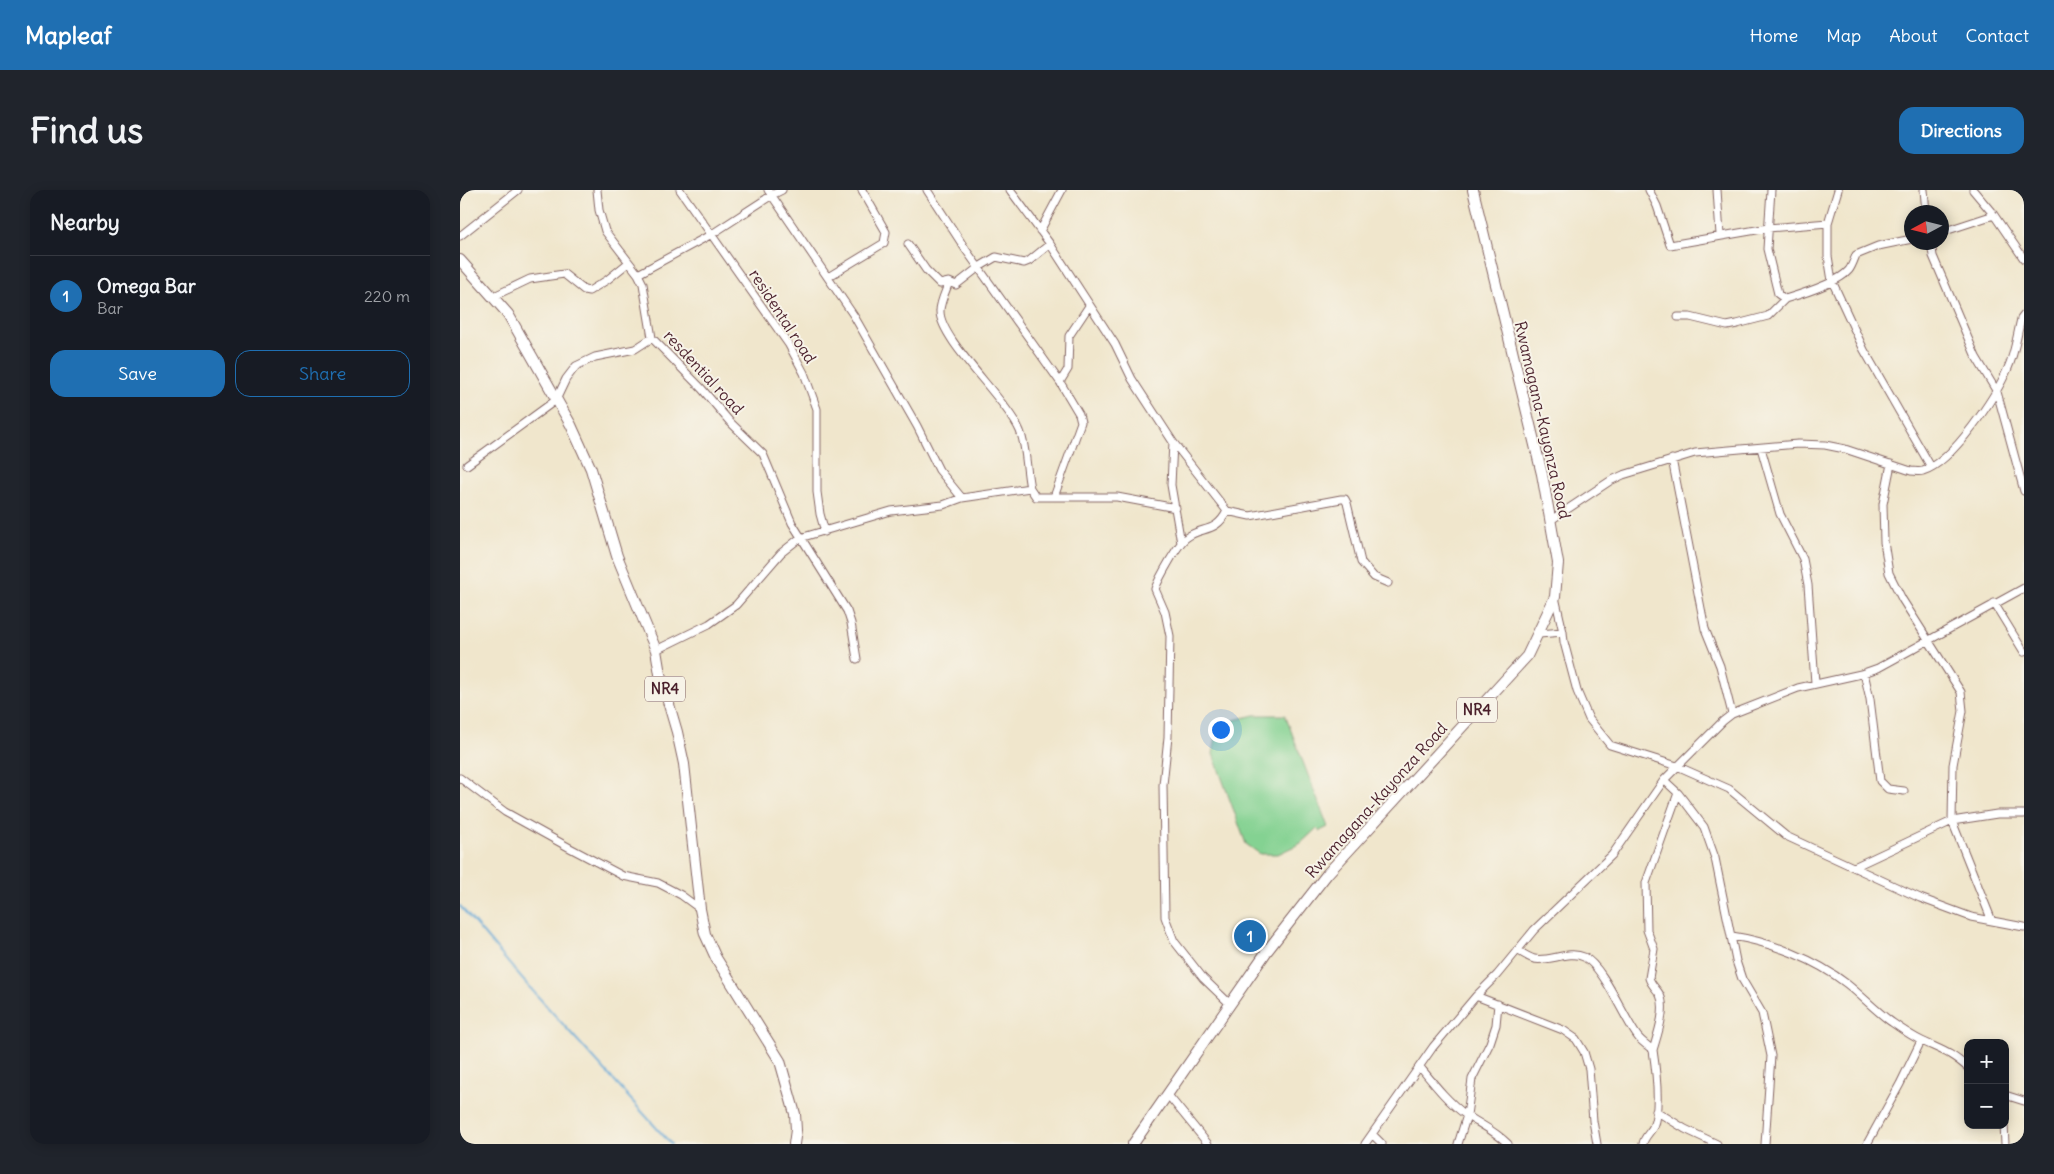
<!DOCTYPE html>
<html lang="en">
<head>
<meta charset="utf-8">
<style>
	body { margin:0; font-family:Delius,sans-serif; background:#20242c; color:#f1f3f6 }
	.controls { position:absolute; right:15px; bottom:15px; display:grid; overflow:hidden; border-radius:10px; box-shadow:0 2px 12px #0003 }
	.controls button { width:45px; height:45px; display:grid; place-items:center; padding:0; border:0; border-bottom:1px solid #363941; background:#171b24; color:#f1f3f6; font:25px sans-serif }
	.compass { position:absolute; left:1444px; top:15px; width:45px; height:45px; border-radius:50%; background:#171b24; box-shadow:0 2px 12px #0003; rotate:263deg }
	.you { position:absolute; left:760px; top:539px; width:18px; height:18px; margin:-12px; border:4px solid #fff; border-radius:50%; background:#1a73e8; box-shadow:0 0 0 8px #1a73e833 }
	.badge { display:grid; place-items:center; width:32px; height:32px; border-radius:50%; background:#1f6fb2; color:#fff; font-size:16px; font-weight:700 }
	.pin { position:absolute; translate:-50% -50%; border:2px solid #fff; box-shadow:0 1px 5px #0006 }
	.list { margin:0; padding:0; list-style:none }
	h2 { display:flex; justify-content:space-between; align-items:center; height:65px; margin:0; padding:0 20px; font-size:21px }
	h2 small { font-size:16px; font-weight:400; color:#9ea1a6 }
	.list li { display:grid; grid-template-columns:32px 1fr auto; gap:15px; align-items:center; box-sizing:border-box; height:80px; padding:0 20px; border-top:1px solid #363941 }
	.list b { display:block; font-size:19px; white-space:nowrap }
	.list p { margin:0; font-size:16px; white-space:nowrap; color:#9ea1a6 }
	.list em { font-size:16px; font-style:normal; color:#9ea1a6 }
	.actions { display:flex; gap:10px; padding:15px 20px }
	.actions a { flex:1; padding:11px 0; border:1px solid #1f6fb2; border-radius:15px; text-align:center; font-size:18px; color:#1f6fb2 }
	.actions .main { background:#1f6fb2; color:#fff }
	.map { position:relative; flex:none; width:1564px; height:954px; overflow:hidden; border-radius:15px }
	header { display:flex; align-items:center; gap:30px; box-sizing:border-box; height:70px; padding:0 25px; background:#1f6fb2; color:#fff }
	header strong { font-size:24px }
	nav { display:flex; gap:28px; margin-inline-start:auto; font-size:18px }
	.intro { display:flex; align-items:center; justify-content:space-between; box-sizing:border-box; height:120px; padding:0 30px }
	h1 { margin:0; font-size:35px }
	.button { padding:12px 22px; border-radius:15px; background:#1f6fb2; color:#fff; font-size:18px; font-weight:700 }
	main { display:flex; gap:30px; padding:0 30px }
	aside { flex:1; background:#171b24; border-radius:15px; box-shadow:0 2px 12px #0003 }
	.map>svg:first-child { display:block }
	.green { fill:#84d292; stroke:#67785e }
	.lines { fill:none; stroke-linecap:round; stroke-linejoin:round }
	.stream { stroke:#5fa6d5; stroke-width:2 }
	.minor-casing { stroke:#846563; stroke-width:9 }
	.highway-casing { stroke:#846563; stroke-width:12 }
	.minor { stroke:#fff; stroke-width:7 }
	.highway { stroke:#fff; stroke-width:10 }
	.labels { text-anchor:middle; stroke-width:4; stroke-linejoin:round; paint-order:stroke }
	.shield { fill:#f7f3e8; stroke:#7e5f64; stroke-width:1 }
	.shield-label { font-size:15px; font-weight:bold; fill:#4a1f2b }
	.street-label { font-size:16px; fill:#4a1f2b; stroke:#f7f3e8 }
</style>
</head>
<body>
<header>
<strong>Mapleaf</strong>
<nav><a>Home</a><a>Map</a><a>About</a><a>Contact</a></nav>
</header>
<div class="intro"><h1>Find us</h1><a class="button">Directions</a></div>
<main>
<aside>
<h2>Nearby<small></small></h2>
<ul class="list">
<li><span class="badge">1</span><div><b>Omega Bar</b><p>Bar</p></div><em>220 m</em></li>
</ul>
<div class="actions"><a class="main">Save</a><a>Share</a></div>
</aside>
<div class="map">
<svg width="1564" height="954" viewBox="0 0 1564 954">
	<rect width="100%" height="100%" fill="#f7f3e8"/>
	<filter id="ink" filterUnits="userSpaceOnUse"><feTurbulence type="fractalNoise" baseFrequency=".02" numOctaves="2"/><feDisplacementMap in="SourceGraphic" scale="10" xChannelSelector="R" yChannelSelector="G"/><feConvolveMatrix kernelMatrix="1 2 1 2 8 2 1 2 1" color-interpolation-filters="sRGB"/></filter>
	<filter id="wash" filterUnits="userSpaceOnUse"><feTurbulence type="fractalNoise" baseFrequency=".0096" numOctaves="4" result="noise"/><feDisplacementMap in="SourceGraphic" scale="20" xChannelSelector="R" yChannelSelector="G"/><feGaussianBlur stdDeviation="1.12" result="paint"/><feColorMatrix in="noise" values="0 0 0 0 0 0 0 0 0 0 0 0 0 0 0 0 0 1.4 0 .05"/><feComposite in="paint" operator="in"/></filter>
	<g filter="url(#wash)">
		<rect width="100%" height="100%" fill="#f0e6cc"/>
		<path class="green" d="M794,525H825L868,637L860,641L857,638L841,653L818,664H800L786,654L753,564L756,546L774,530Z"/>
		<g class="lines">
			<path class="stream" d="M0,716L63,790L211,954"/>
		</g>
	</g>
	<g filter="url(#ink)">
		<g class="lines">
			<g class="minor-casing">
				<path id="minor" d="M137,0L139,20L145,41L178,84L183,94L192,148L242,199L270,232L303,264L332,333L387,421L391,433L397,469
					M220,0L329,155L344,183L357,219V302L360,324L365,342
					M308,0L394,126L457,236L479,280L502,308
					M467,0L506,60L600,192L619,224L621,232L594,307
					M550,0L590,54L655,154L672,189L713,252L711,295L721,353
					M1189,0L1197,16L1210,55L1308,38L1368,33
					M1257,0L1260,45
					M1311,0L1307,59L1318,104L1325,109C1342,104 1378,93 1389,80C1392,76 1394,70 1396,65L1418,56L1452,49
					M1378,0L1368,33V66L1372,91L1404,160L1471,277
					M1464,0L1466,22
					M1513,0L1534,25L1564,69
					M580,41L602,0
					M1482,42L1534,25
					M0,46L58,0
					M1471,52L1473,66L1516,167L1537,202L1564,301
					M448,54L466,80L480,94L489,92L496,95L519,77L536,67L564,73L569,71L590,54
					M178,84L252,44L312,5L322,0
					M368,87L424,53L426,42L402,0
					M489,92C486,101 480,112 480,121C479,149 547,210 560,241C567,258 566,280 570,298
					M32,107L70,89L104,84L124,100L129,101L147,90L168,73
					M1218,127H1230L1267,136L1277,134L1308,126L1325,109
					M600,192L608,179L609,146L629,116
					M713,252L767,321
					M1301,258L1320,324L1343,369L1348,395L1355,493
					M1212,269L1245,439L1260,476L1272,524
					M1431,274L1423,314L1424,352L1429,383L1442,409L1501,502L1503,521L1493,575L1492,631L1532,731
					M7,275L96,210L106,189L116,176L135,167L175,159L192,148
					M1091,330L1150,291L1163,285L1235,263L1338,254L1365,255L1385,259L1451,281C1455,281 1459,282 1463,281C1493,272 1536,206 1548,178C1555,163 1557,145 1561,129L1564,125
					M1095,407L1103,442
					M1534,413L1564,462
					M1079,444L1103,442L1104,452L1117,501L1129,529L1150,555L1217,576L1269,599L1326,646L1460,708L1511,727L1564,737
					M196,460L249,434L276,415L321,363L340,348L431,321L483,315L502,308L570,298L576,307H657L716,318
					M1404,483L1410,509L1420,591L1428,599L1444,601
					M0,588L45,622L110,658L163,686L198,693L221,705L240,719
					M1204,590L1218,603L1244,637L1255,668L1276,771L1282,789L1302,823L1311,866L1305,954
					M1394,677L1492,631L1537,624H1564
					M1272,746C1311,752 1355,769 1387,794C1402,806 1415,820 1430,831C1440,838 1451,846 1462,851C1483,861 1490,862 1508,878
					M1057,760C1062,763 1068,767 1074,769C1090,772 1109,760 1124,767C1144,777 1164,829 1178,847C1182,852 1188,856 1193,860C1196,880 1201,918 1193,937C1190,943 1184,947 1183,954
					M1016,806L1103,840L1116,849L1124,862L1129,879L1133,931L1137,954
					M770,814L743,788L714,751L705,727L703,595L708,547L710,446L705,422L695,399C699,388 718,354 726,348C741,336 756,344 767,321L790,326L881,309H885L887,313L901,372L914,387L928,393
					M1193,860C1197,846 1207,819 1200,805C1197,799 1191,795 1189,788L1194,759L1187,740L1186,693L1218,603
					M960,877C974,894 988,912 1006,925C1021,935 1034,940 1048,954
					M708,905L748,954
					M1545,905L1564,911
					M1196,921L1225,939L1257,954
					M1544,935L1545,954
					M912,944L922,954
					M905,954L973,857L1016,806L1037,785L1074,740L1152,665L1204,590L1263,531L1272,524L1338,498L1401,484L1418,478L1564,398
					M998,954L1007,925L1012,889L1030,853L1036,835L1038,814
					M1407,954L1440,894L1461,851"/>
			</g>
			<g class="highway-casing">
				<path id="highway" d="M0,70L48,124L111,235L131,279L157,366L196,460L200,484L217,542L224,574L240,719L245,744L256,768L320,871L335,924L336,940L334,954
					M673,954L807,761L868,683L1067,466L1095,407L1098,373L1082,284L1013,0"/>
			</g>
			<use href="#minor" class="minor"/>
			<use href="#highway" class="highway"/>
		</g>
	</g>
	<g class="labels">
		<g class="shield">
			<rect x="185" y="486.5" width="40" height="25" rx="4"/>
			<rect x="997" y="507.5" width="40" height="25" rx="4"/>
		</g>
		<g class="shield-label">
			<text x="205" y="504">NR4</text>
			<text x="1017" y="525">NR4</text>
		</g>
		<g class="street-label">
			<text transform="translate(323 126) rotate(57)" y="6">residental road</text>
			<text transform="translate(244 182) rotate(47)" y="6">resdential road</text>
			<text transform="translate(1083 230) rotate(77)" y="6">Rwamagana-Kayonza Road</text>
			<text transform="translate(916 610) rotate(-48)" y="6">Rwamagana-Kayonza Road</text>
		</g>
	</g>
</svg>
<div class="controls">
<button>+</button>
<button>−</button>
</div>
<svg class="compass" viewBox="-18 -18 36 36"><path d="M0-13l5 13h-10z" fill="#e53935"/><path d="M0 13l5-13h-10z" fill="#9ea1a6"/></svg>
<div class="you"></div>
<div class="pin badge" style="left:790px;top:746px">1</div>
</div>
</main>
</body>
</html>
